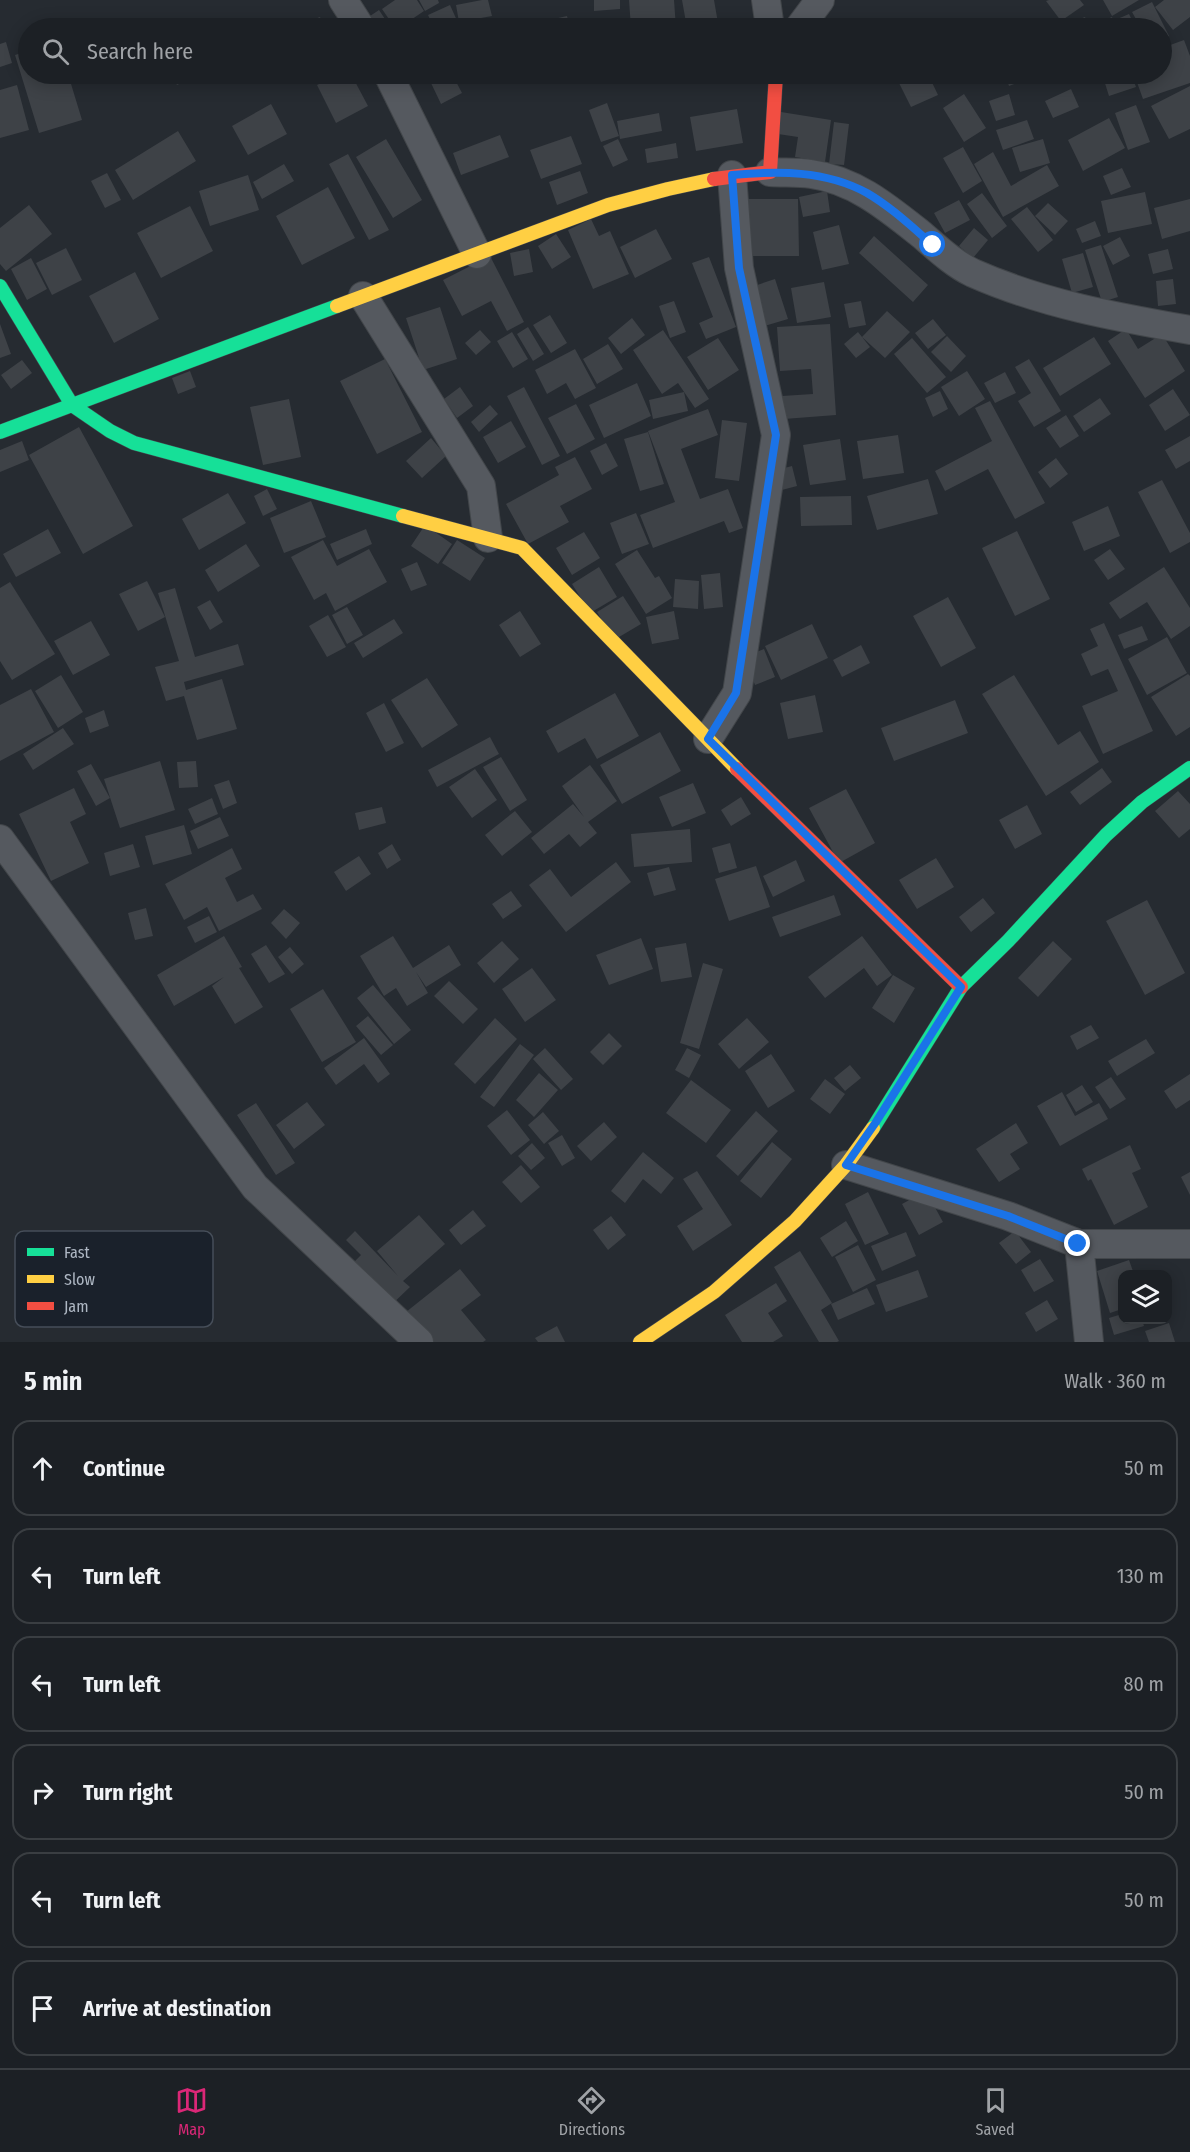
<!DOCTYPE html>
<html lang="en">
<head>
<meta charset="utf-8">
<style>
	body { margin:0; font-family:"Fira Sans Condensed",sans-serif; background:#292d32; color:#f1f3f6 }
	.controls { position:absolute; right:18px; bottom:18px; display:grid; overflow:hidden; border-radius:12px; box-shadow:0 3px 15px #0003 }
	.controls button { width:54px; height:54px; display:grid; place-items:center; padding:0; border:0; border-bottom:2px solid #3a3e42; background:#1c2025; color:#f1f3f6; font:30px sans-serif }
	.stop { position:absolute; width:18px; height:18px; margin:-14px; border:4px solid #1a73e8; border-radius:50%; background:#fff }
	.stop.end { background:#1a73e8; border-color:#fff; box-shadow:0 2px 6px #0008 }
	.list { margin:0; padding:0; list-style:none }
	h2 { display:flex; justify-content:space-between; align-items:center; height:78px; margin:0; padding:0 24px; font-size:26px }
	h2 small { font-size:20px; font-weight:400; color:#a0a3a7 }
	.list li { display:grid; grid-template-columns:39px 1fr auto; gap:18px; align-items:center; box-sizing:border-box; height:96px; margin:0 12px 12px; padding:0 12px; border:2px solid #3a3e42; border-radius:18px }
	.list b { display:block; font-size:22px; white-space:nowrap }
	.list em { font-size:20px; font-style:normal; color:#a0a3a7 }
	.icon { flex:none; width:33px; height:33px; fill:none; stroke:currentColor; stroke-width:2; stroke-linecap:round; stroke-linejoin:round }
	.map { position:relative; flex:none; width:1190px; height:1342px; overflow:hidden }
	.search { position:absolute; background:#1c2025; box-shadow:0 3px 15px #0003; left:18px; right:18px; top:18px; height:66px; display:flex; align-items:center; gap:15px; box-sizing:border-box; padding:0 21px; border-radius:33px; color:#a0a3a7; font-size:22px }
	.sheet { height:726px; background:#1c2025 }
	nav { display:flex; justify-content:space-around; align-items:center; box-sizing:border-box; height:84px; border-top:2px solid #3a3e42; background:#1c2025; font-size:16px; color:#a0a3a7 }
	nav a { display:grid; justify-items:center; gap:3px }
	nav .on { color:#db2777 }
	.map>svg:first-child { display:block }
	.building { fill:#3e4247 }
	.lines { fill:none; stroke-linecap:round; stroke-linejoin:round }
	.street-casing { stroke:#42464a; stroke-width:30 }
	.fast-casing { stroke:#43474e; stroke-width:15 }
	.slow-casing { stroke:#43474e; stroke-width:15 }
	.jam-casing { stroke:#43474e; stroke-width:15 }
	.street { stroke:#55595f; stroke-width:28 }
	.fast { stroke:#16e098; stroke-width:14 }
	.slow { stroke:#ffcf43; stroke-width:14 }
	.jam { stroke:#f24e42; stroke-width:14 }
	.route { stroke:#1a73e8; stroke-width:8 }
	.key { fill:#1a212b; stroke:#464e59; stroke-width:1.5 }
	.key-label { font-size:16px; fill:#aeb7c3 }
</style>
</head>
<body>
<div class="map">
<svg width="1190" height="1342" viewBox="0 0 1190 1342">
	<rect width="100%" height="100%" fill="#262b31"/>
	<path class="building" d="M395,0H417L424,11L399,28H395L382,9Z
		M419,0H438L439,3L425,11Z
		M482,0H488L492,16L459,22L456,5Z
		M594,0H620V9L594,11Z
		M629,0H674L676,28H631Z
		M682,0H714L718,23L687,28Z
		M1049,0H1080L1084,5L1061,21L1046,1Z
		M1103,0H1139L1112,16Z
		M1164,0H1190V17L1173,30L1155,7Z
		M1152,2L1169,36L1162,40V28H1141L1132,12Z
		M450,5L459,25L452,28H434L428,15Z
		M379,10L391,28H361L358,24Z
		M1129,14L1136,28H1119L1115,20Z
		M567,16L570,28H533L532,24Z
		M320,17L324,28H290Z
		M1085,17L1090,28H1055Z
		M1112,17L1116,28H1093L1092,26Z
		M620,18L622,28H581L580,23Z
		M1184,40L1190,56V83L1143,99L1134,74H1162V48Z
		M6,42L12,63L0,67V44Z
		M28,51V74H68L82,120L39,133L15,55Z
		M171,74H200L177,85Z
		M339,74H351L368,106L336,123L317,85Z
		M450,74H452L462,93L441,104L431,83Z
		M918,74H928L938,95L911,107L899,83Z
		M1005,74H1040L1009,86Z
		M1061,74H1078L1064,79Z
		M1114,74H1131L1136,87L1109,96L1103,77Z
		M17,85L29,130L0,138V90Z
		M1190,86V129L1169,139L1151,106Z
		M1071,89L1079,107L1053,118L1045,101Z
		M964,94L986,128L964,142L943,108Z
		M1009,94L1015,115L996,121L989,101Z
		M607,103L619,136L601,142L589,110Z
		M271,104L287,134L248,155L232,126Z
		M1136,105L1150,142L1128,150L1115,113Z
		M737,109L743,143L696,151L690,117Z
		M781,112L831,120L825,162L795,157L798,137L778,134Z
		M659,113L662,131L620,139L617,121Z
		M1109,118L1125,148L1083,171L1068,140Z
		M1027,120L1034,139L1003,150L996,130Z
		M834,122L849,124L844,165L829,164Z
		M178,131L196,161L133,200L115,170Z
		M500,135L509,157L461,175L453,153Z
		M571,136L582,164L541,179L530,150Z
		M386,139L422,200L393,218L356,157Z
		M618,139L628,160L613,167L603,146Z
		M1043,139L1050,163L1020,172L1012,148Z
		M676,143L678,158L647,163L645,149Z
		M963,147L982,181L963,193L943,158Z
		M993,152L1011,186L1047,165L1059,186L1003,217L974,164Z
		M348,154L389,230L369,240L329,164Z
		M284,164L294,181L262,199L253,182Z
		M1122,168L1131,187L1111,195L1103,176Z
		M580,171L588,193L557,205L549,182Z
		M107,173L121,200L105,208L91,181Z
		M248,175L259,210L210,226L199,191Z
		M328,187L355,238L302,265L276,216Z
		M827,191L830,212L803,217L799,197Z
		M1145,192L1152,224L1108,233L1101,201Z
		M982,193L1007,226L992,238L967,204Z
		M743,199H798L799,256H744Z
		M1190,199V231L1162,239L1154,208Z
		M959,200L970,220L945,233L934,213Z
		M1048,203L1068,221L1055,235L1035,216Z
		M29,205L52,234L6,271L0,264V228Z
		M190,206L213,251L161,278L137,233Z
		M1027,207L1053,240L1038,252L1011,219Z
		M591,219L599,236L610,231L629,274L593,289L568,230Z
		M1095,221L1101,236L1082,243L1076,229Z
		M839,225L849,264L822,270L813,232Z
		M974,228L988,240L973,258L959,246Z
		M656,229L672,259L635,278L620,247Z
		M556,234L571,257L552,269L538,246Z
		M874,236L928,285L913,302L859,253Z
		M1120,237L1130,256L1113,265L1103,246Z
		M1101,245L1118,297L1102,302L1085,250Z
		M66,248L82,280L52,295L36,263Z
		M529,249L533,272L514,276L510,253Z
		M1168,249L1173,269L1153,274L1148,254Z
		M1083,253L1093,287L1072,293L1062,259Z
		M490,256L524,322L507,331L491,301L462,316L443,280Z
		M709,257L736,327L706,339L699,323L713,317L692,263Z
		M31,258L47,289L27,300L11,269Z
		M135,272L159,319L114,343L89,296Z
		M775,279L788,319L758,328L745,289Z
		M1173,279L1176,304L1158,306L1156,281Z
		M824,282L831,317L797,323L791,288Z
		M674,301L686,332L670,338L659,306Z
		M861,301L866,325L849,328L844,304Z
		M440,307L457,359L423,370L406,318Z
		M887,311L910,332L885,358L862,337Z
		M550,315L567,343L551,353L533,325Z
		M632,318L645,335L621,354L608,338Z
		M933,319L946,335L928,349L915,333Z
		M0,324L11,354L0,358Z
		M830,324L836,415L784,419L782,396L813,394L811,369L780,371L777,327Z
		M528,327L544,354L533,361L517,334Z
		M1126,329L1138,349L1162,334L1185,371L1145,398L1108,341Z
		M480,330L491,342L476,355L465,343Z
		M663,330L709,399L695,408L678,383L662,394L633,350Z
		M512,332L528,359L513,368L497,341Z
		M858,332L870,347L856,358L844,344Z
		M947,336L966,356L951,372L931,352Z
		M1094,337L1111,364L1060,396L1043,368Z
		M718,338L739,370L708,390L687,357Z
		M912,338L946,377L927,393L894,354Z
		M608,344L623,369L597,384L583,359Z
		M575,349L596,388L575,399L566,383L547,394L535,370Z
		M385,359L422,432L377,454L340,381Z
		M1029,359L1061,411L1034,427L1018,401L1031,393L1015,367Z
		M22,360L32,373L11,389L1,375Z
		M190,371L196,387L178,394L172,378Z
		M967,371L985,399L959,416L941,387Z
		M1005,372L1016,393L995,403L984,383Z
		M637,383L651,416L604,438L589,405Z
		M460,387L473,406L457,418L444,399Z
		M524,387L560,456L542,465L507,396Z
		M1173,389L1190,415L1165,431L1149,405Z
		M940,391L948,409L933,417L925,398Z
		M684,392L688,411L653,419L649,400Z
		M1100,398L1111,414L1084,432L1073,416Z
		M289,399L301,457L263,465L250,407Z
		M990,401L1045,503L1015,519L988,469L945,491L935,471L992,441L975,408Z
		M576,404L595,439L567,454L548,418Z
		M490,405L498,414L479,432L471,422Z
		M708,409L718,435L681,449L700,499L728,489L743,528L729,533L724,521L653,548L640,515L675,502L648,431Z
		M1066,415L1079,436L1060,448L1046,428Z
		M722,420L747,423L739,481L715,478Z
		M511,421L526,447L498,463L483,437Z
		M79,427L133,526L83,554L29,455Z
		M648,432L664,484L640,491L624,439Z
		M898,435L904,473L863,479L857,441Z
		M1190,436V461L1176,469L1165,450Z
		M431,438L446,456L422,478L406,461Z
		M840,439L846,480L810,485L803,445Z
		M22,441L29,460L0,472V450Z
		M606,443L618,466L602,475L590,451Z
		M575,457L592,489L560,506L569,522L528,544L506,504L559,475L555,467Z
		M1056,458L1068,474L1050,488L1038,472Z
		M792,466L797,486L778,491L773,471Z
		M928,479L938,514L877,530L867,496Z
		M1162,480L1190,533V542L1170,553L1138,492Z
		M267,489L277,509L263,516L254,496Z
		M228,493L246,523L199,550L182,519Z
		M851,496L852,525L801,526L800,497Z
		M311,501L326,537L284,553L270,518Z
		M1108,506L1120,536L1084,551L1072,522Z
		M636,513L649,544L622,554L610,523Z
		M425,525L452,544L438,564L411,546Z
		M48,529L61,553L16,577L3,554Z
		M366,529L372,544L337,560L330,544Z
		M1017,531L1050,599L1015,616L982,548Z
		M584,532L600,558L572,575L556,548Z
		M323,540L337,566L369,549L387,582L335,611L326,593L314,600L291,557Z
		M457,540L485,558L470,581L442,563Z
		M246,544L260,566L218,592L205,570Z
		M1110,549L1125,569L1108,580L1094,560Z
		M637,550L655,578L659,576L672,598L646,614L615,564Z
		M417,562L427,585L411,591L401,569Z
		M599,567L617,597L590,613L572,584Z
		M1164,567L1190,608V626L1171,639L1147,602L1120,619L1109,603Z
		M720,573L723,607L704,609L701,575Z
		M675,579L699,581L698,609L673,607Z
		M147,581L165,617L138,631L119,594Z
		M10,582L55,654L12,680L0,661V588Z
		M175,588L195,657L238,644L244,665L184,682L186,690L222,679L237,729L197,740L184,696L166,701L155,667L179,661L158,593Z
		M623,596L641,624L614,640L597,612Z
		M948,597L976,648L941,667L913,616Z
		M210,600L223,622L210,630L197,607Z
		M347,607L363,635L347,644L332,615Z
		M520,611L541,644L520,657L499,625Z
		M674,611L679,639L652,644L646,617Z
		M328,615L346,647L327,657L309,626Z
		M394,619L403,633L363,658L354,643Z
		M91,621L110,655L73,675L54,641Z
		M1104,623L1153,731L1103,754L1082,706L1118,691L1108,669L1091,676L1081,654L1098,646L1090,629Z
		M812,624L828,658L781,680L765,646Z
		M1142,626L1148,640L1124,649L1118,635Z
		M1167,637L1187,673L1147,695L1128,659Z
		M861,645L870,663L842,677L833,660Z
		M764,649L775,677L755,685L744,657Z
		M1188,674L1190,676V727L1176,736L1151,697Z
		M61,675L83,712L58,728L35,691Z
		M1014,675L1058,745L1080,731L1099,762L1046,796L982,694Z
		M427,678L458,725L422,748L391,700Z
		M31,689L54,732L0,761V705Z
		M615,693L639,736L597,759L585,738L558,753L546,731Z
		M815,695L823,732L788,739L780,703Z
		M955,700L968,733L894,761L881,728Z
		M384,703L404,743L386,752L366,713Z
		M104,710L109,726L90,733L85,718Z
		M63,728L74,744L33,770L23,754Z
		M660,732L681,771L622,804L600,765Z
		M490,737L499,754L437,787L428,770Z
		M501,757L527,800L510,811L483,767Z
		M160,761L175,810L120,828L104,779Z
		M196,761L198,787L179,788L177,762Z
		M91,764L110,798L96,806L77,771Z
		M590,765L617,801L588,822L597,833L580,847L569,834L544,854L531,838L573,804L584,817L562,786Z
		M1102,768L1112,782L1080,805L1070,792Z
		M475,769L497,800L472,818L449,787Z
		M229,780L237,803L223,809L214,785Z
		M693,783L706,813L672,827L659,797Z
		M74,788L86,814L70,822L89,863L51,881L19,814Z
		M846,789L875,843L839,863L809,808Z
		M1178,791L1190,804V829L1179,838L1155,811Z
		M741,797L751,814L731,826L721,810Z
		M212,798L218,814L195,824L188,809Z
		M1027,805L1042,834L1015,849L999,820Z
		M382,807L386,823L359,830L355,813Z
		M515,811L532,832L502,856L485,835Z
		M220,817L229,836L198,849L190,831Z
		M184,825L192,854L153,865L145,836Z
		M690,829L692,862L634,867L631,834Z
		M730,843L737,868L719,873L712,848Z
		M133,844L140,867L110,876L104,853Z
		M392,844L401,860L387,869L378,853Z
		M232,848L242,869L225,878L237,902L253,894L262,909L219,931L207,907L184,920L165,884Z
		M359,856L371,874L346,891L334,872Z
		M936,858L954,887L917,909L899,880Z
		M796,860L805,881L773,897L763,876Z
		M616,862L631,882L566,932L529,885L550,869L571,897Z
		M756,866L770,907L729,921L715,879Z
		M669,867L676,890L654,896L647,873Z
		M511,891L522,906L503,919L492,904Z
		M834,895L841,915L780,937L772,917Z
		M983,898L995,913L971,932L959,917Z
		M1147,900L1185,973L1145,995L1106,921Z
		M146,908L153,936L135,940L128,913Z
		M284,909L300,923L286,939L271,923Z
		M209,916L217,932L195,943L187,927Z
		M224,936L242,967L239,968L263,1007L235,1024L212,986L224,977L174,1006L157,975Z
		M393,936L413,968L449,945L461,965L426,987L416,972L428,993L407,1006L396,988L384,996L360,956Z
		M862,936L892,975L877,986L864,968L825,998L808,977Z
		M641,938L653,969L609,985L596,955Z
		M502,941L519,959L494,983L477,963Z
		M1053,941L1072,959L1038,997L1018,978Z
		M686,943L692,977L661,982L655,948Z
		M266,945L285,974L269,983L251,954Z
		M290,947L304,964L292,974L278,957Z
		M703,963L723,969L699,1049L680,1043Z
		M532,968L556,1000L525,1022L502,989Z
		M893,975L915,988L894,1023L872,1008Z
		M449,981L478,1009L463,1024L434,996Z
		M373,985L411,1030L394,1044L357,998Z
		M323,989L356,1042L322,1062L290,1009Z
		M368,1016L393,1045L381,1055L356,1026Z
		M495,1018L517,1039L475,1084L454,1064Z
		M747,1018L769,1042L739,1069L718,1044Z
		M1091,1025L1099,1038L1077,1050L1070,1036Z
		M609,1033L622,1046L603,1065L590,1052Z
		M364,1038L390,1074L378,1083L364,1064L336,1085L324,1068Z
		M1146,1039L1155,1053L1117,1076L1108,1061Z
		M520,1044L534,1055L494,1107L480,1097Z
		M545,1048L573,1079L561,1090L533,1059Z
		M687,1048L701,1055L689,1078L675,1070Z
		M771,1054L795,1091L768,1108L745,1071Z
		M850,1065L861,1078L845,1091L834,1078Z
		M539,1073L558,1090L534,1117L516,1100Z
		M1190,1074V1100L1176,1109L1164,1091Z
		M1111,1077L1126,1099L1110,1109L1095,1087Z
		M825,1079L845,1094L830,1114L810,1099Z
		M691,1080L731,1110L706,1143L666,1113Z
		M1082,1085L1093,1102L1076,1112L1066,1095Z
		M1062,1092L1075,1116L1099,1103L1108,1119L1060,1146L1037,1106Z
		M307,1102L325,1125L294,1149L276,1125Z
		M256,1103L295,1163L276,1175L237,1115Z
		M507,1110L530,1140L511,1155L487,1126Z
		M756,1111L778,1131L738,1176L716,1156Z
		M543,1112L559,1131L544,1144L528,1125Z
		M604,1122L617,1137L591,1161L577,1146Z
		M1016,1123L1028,1143L1010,1154L1020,1169L999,1182L976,1149Z
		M562,1135L575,1158L562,1166L548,1143Z
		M772,1142L792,1159L761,1198L740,1181Z
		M532,1143L545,1158L531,1170L518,1156Z
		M1130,1145L1141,1169L1132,1173L1148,1207L1114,1225L1091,1179L1088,1181L1082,1169Z
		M643,1152L674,1178L661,1194L643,1179L625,1203L611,1191Z
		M521,1165L540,1187L521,1203L502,1182Z
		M697,1171L732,1225L693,1251L677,1226L703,1209L683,1179Z
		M1190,1172V1195L1181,1177Z
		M926,1191L943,1222L919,1235L902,1204Z
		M868,1192L889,1234L865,1245L845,1204Z
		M473,1210L486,1226L461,1245L449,1230Z
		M419,1215L445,1244L403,1281L410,1287L386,1310L347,1269L361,1255L346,1240L355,1231L398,1276L377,1251Z
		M611,1216L626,1235L608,1250L593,1230Z
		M846,1221L858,1241L832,1257L820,1238Z
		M1015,1231L1031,1252L1016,1264L999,1243Z
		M906,1232L916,1256L882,1271L871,1246Z
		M858,1245L876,1280L853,1292L835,1257Z
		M800,1251L832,1303L821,1310L839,1341L837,1342H819L774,1267Z
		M1040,1259L1054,1281L1034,1292L1021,1270Z
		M1129,1260L1134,1274H1122V1309L1110,1313L1097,1271Z
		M460,1269L481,1295L461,1310L486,1340L483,1342H430L406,1312Z
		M918,1270L928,1297L886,1312L876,1285Z
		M776,1283L787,1301L768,1313L783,1336L773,1342H742L725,1315Z
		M867,1288L875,1304L838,1320L831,1304Z
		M1047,1300L1058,1319L1036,1332L1025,1313Z
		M1122,1314V1320H1142L1144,1326L1114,1335L1109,1318Z
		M1169,1323L1175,1342H1149L1145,1331Z
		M557,1326L565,1342H538L535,1338Z"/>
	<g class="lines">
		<g class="street-casing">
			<path id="street" d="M343,0L361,28
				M766,0L770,28
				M799,28L820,0
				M388,74L477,254
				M770,172C783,173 797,172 811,174C855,180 888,208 922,235C937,248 954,264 973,273C1043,304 1116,317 1190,330
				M363,296L481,486L488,538
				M708,739L737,693L776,435L739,268L732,175
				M0,839L255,1187L419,1342
				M846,1165L1008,1216L1079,1244H1190
				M1079,1244L1089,1342"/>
		</g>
		<g class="fast-casing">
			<path id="fast" d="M0,286L72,405L110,431L134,443L403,516
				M0,432L337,306
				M873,1128L961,987L1008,941L1106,835L1142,802L1190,768"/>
		</g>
		<g class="slow-casing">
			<path id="slow" d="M337,306L608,205L668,189L714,179
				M403,516L522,548L737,769
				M640,1342L714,1292L795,1221L846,1165L873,1128"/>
		</g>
		<g class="jam-casing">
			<path id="jam" d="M714,179L770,172L776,74
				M737,769L961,987"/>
		</g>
		<use href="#street" class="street"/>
		<use href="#fast" class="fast"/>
		<use href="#slow" class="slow"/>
		<use href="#jam" class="jam"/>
	</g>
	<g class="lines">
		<path class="route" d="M933,245C912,227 891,207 867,193C825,170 778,171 732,175L739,268L776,435L736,693L708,739L961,987L876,1122L846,1165L1008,1216L1078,1244"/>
	</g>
	<rect x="15" y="1231" width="198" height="96" rx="9" class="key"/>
	<rect x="27" y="1248" width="27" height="8" fill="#16e098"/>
	<rect x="27" y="1275" width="27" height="8" fill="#ffcf43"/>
	<rect x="27" y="1302" width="27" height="8" fill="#f24e42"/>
	<g class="key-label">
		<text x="64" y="1258">Fast</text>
		<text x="64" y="1285">Slow</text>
		<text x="64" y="1312">Jam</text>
	</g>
</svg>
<div class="controls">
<button><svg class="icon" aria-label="layers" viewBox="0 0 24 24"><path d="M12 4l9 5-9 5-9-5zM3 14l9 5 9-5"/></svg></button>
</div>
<div class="stop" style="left:933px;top:245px"></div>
<div class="stop end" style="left:1078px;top:1244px"></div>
<div class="search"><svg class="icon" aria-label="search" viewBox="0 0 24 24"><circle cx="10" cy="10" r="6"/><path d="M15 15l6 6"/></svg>Search here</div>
</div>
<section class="sheet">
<h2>5 min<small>Walk · 360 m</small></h2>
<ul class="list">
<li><svg class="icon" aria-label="ahead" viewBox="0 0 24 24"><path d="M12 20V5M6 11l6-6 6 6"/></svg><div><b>Continue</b></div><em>50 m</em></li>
<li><svg class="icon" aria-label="left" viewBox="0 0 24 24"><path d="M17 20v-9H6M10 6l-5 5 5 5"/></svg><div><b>Turn left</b></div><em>130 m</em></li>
<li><svg class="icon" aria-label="left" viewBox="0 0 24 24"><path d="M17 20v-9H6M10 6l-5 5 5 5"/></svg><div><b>Turn left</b></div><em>80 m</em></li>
<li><svg class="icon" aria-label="right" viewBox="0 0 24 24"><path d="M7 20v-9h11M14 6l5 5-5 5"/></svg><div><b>Turn right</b></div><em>50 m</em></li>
<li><svg class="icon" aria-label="left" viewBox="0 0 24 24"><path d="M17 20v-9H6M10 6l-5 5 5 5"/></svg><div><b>Turn left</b></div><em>50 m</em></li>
<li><svg class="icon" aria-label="arrive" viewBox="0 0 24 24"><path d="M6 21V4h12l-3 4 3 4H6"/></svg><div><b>Arrive at destination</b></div></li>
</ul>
</section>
<nav>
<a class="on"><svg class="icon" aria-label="map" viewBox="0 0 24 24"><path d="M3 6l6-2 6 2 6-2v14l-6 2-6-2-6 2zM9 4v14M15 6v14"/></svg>Map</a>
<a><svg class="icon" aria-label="directions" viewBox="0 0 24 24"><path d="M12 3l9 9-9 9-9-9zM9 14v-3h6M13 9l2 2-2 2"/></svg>Directions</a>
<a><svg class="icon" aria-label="saved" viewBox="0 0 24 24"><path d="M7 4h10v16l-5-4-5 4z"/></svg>Saved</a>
</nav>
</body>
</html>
